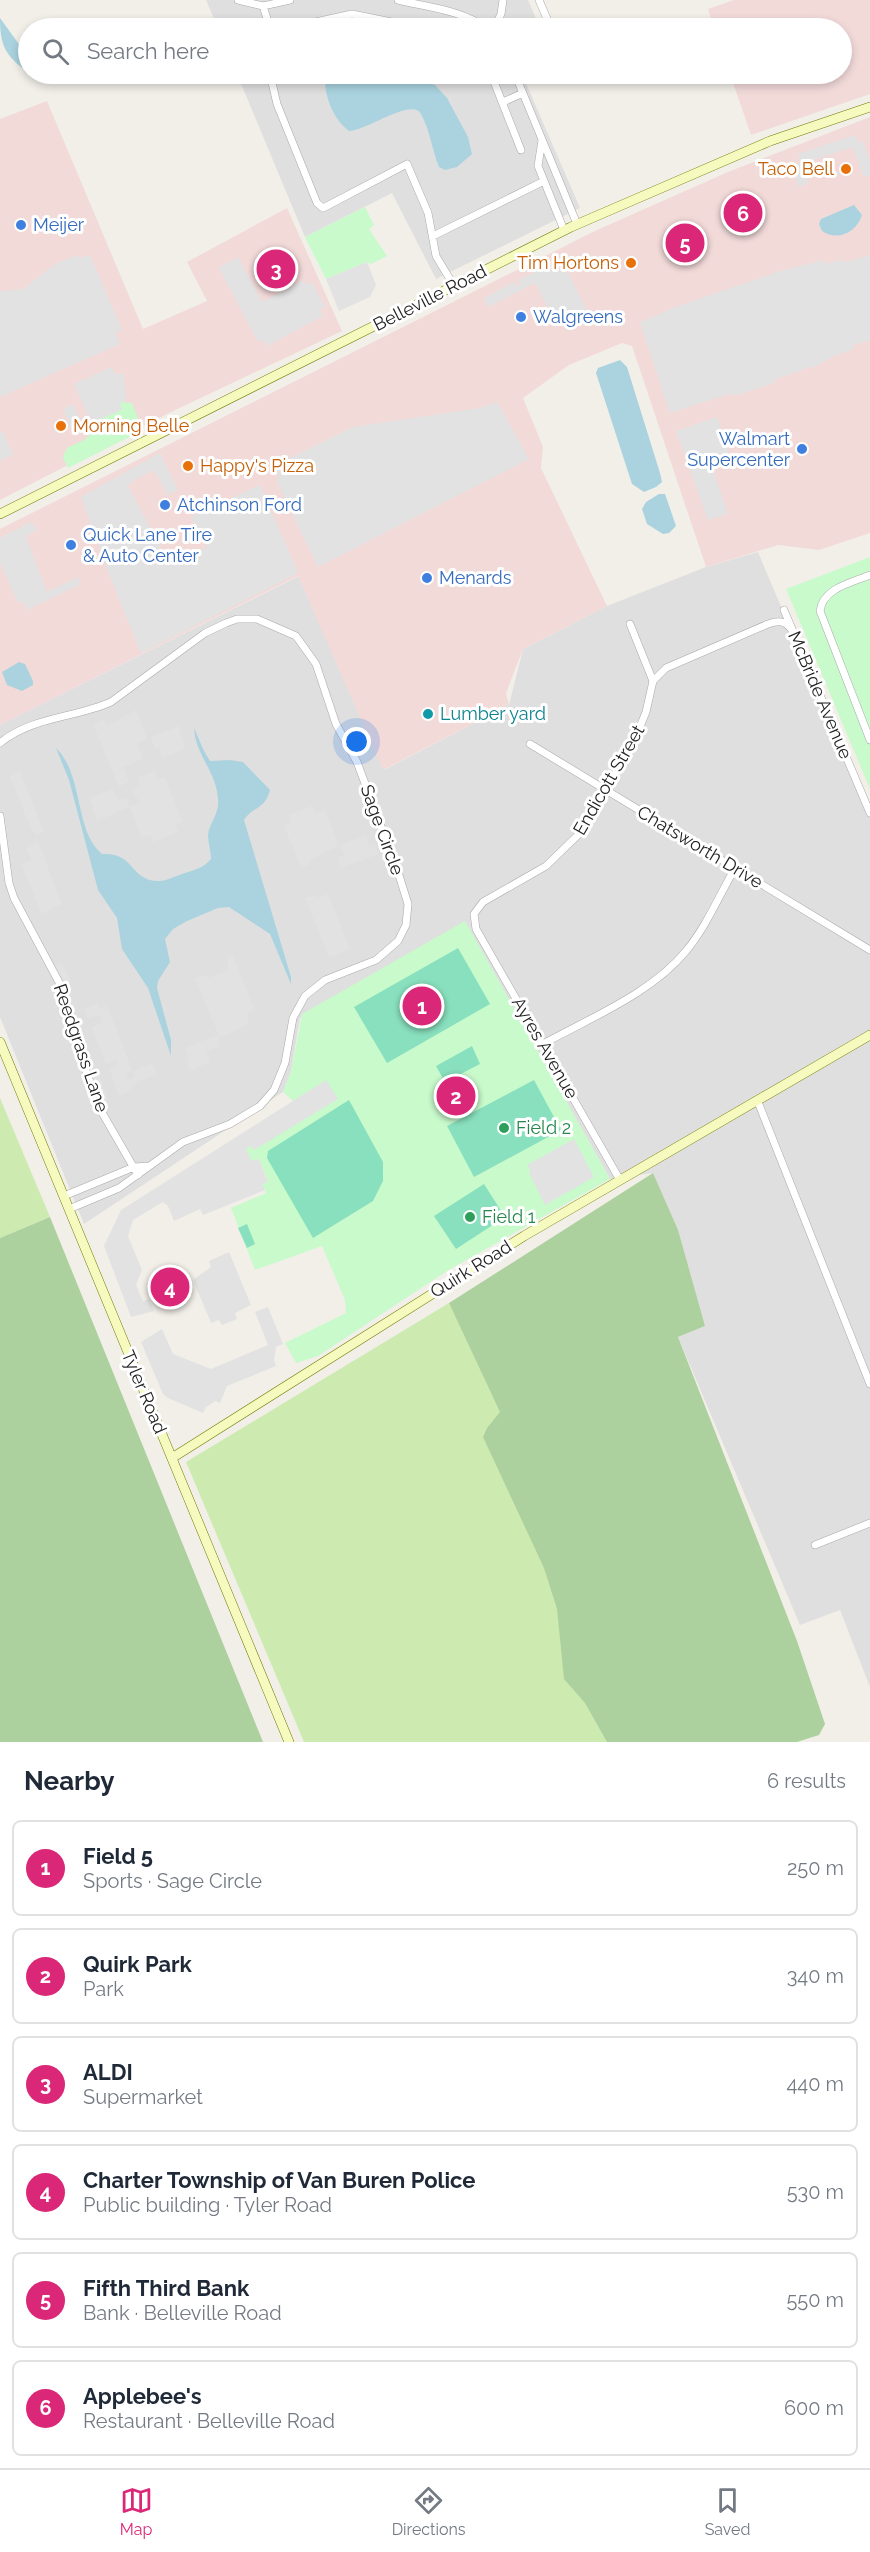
<!DOCTYPE html>
<html lang="en">
<head>
<meta charset="utf-8">
<style>
	body { margin:0; font-family:Raleway,sans-serif; background:#f6f6f7; color:#1f2937 }
	.you { position:absolute; left:357px; top:742px; width:21px; height:21px; margin:-15px; border:4px solid #fff; border-radius:50%; background:#1a73e8; box-shadow:0 0 0 9px #1a73e833 }
	.badge { display:grid; place-items:center; width:39px; height:39px; border-radius:50%; background:#db2777; color:#fff; font-size:20px; font-weight:700 }
	.pin { position:absolute; translate:-50% -50%; border:3px solid #fff; box-shadow:0 2px 6px #0006 }
	.list { margin:0; padding:0; list-style:none }
	h2 { display:flex; justify-content:space-between; align-items:center; height:78px; margin:0; padding:0 24px; font-size:26px }
	h2 small { font-size:20px; font-weight:400; color:#747a83 }
	.list li { display:grid; grid-template-columns:39px 1fr auto; gap:18px; align-items:center; box-sizing:border-box; height:96px; margin:0 12px 12px; padding:0 12px; border:2px solid #e0e1e3; border-radius:9px }
	.list b { display:block; font-size:22px; white-space:nowrap }
	.list p { margin:0; font-size:20px; white-space:nowrap; color:#747a83 }
	.list em { font-size:20px; font-style:normal; color:#747a83 }
	.icon { flex:none; width:33px; height:33px; fill:none; stroke:currentColor; stroke-width:2; stroke-linecap:round; stroke-linejoin:round }
	.map { position:relative; flex:none; width:870px; height:1742px; overflow:hidden }
	.search { position:absolute; background:#fff; box-shadow:0 3px 9px #0003; left:18px; right:18px; top:18px; height:66px; display:flex; align-items:center; gap:15px; box-sizing:border-box; padding:0 21px; border-radius:33px; color:#747a83; font-size:22px }
	.sheet { height:726px; background:#fff }
	nav { display:flex; justify-content:space-around; align-items:center; box-sizing:border-box; height:84px; border-top:2px solid #e0e1e3; background:#fff; font-size:16px; color:#747a83 }
	nav a { display:grid; justify-items:center; gap:3px }
	nav .on { color:#db2777 }
	.map>svg:first-child { display:block }
	.residential { fill:#e0dfdf }
	.commercial { fill:#f2dad9 }
	.grass { fill:#cdebb0 }
	.forest { fill:#add19e }
	.park { fill:#c8facc }
	.pitch { fill:#88e0be }
	.parking { fill:#e2e2e2 }
	.water { fill:#aad3df }
	.lines { fill:none; stroke-linecap:round; stroke-linejoin:round }
	.street-casing { stroke:#a9a9a9; stroke-width:8 }
	.secondary-casing { stroke:#707d05; stroke-width:10 }
	.street { stroke:#fff; stroke-width:7 }
	.secondary { stroke:#f7fabf; stroke-width:9 }
	.food-dot { fill:#e8710a; stroke:#fff; stroke-width:2 }
	.shop-dot { fill:#3f7fe0; stroke:#fff; stroke-width:2 }
	.culture-dot { fill:#0f9aa8; stroke:#fff; stroke-width:2 }
	.leisure-dot { fill:#2e9e5b; stroke:#fff; stroke-width:2 }
	.labels { text-anchor:middle; stroke-width:6; stroke-linejoin:round; paint-order:stroke }
	.food-label { font-size:18px; fill:#c56008; stroke:#fff; text-anchor:end }
	.shop-label { font-size:18px; fill:#366cbe; stroke:#fff; text-anchor:start }
	.street-label { font-size:18px; fill:#222; stroke:#fff }
	.culture-label { font-size:18px; fill:#0d838f; stroke:#fff; text-anchor:start }
	.leisure-label { font-size:18px; fill:#27864d; stroke:#fff; text-anchor:start }
</style>
</head>
<body>
<div class="map">
<svg width="870" height="1742" viewBox="0 0 870 1742">
	<rect width="100%" height="100%" fill="#f2efe9"/>
	<path class="residential" d="M206,0H528L540,28H218Z
		M237,74H522L580,208L436,279L392,193L305,237Z
		M758,552L870,817V1687L840,1610L800,1625L678,1337L705,1326L653,1173L610,1179L465,922L300,1018L291,1071L283,1092L84,1224L0,1017V725L299,576L384,770L509,705L523,649L607,606L706,567Z"/>
	<path class="commercial" d="M734,0H870V94L751,135L730,74H842V28H714L708,9Z
		M47,101L143,329L207,301L187,262L287,208L342,331L171,412L0,500V119Z
		M870,117V533L819,550L778,545L706,567L632,346L622,343L569,365L523,398L543,447L541,468L607,606L523,649L506,693L509,705L383,770L298,576L0,725V529L597,230L728,172Z"/>
	<path class="grass" d="M0,1098L50,1217L0,1238Z
		M449,1303L507,1411L615,1742H304L186,1462Z"/>
	<path class="forest" d="M653,1173L678,1230L705,1326L678,1337L797,1641L825,1724L819,1735L797,1742H607L585,1703L564,1679L557,1609L544,1568L483,1437L487,1428L500,1412L449,1303Z
		M50,1217L263,1742H0V1238Z"/>
	<path class="park" d="M365,207L374,225L369,229L387,256L371,264L367,262L326,279L305,237Z
		M119,402L132,403L141,426L139,432L68,468L63,457L67,448L86,439L89,435L86,418L88,417L91,423Z
		M870,557V789L786,589Z
		M465,921L610,1179L447,1271L318,1356L296,1363L285,1343L346,1313L345,1300L322,1246L255,1270L231,1208L266,1193L262,1184L268,1181L259,1159L252,1162L245,1149L251,1145L254,1150L326,1081L293,1101L283,1092L291,1071L302,1014Z"/>
	<path class="pitch" d="M458,948L490,1004L387,1063L354,1007Z
		M472,1046L480,1064L445,1082L436,1066Z
		M534,1080L561,1130L474,1177L447,1126Z
		M349,1100L383,1162V1181L373,1201L313,1238L267,1158L268,1151Z
		M484,1184L505,1217L456,1249L434,1216Z
		M247,1224L255,1244L247,1248L238,1228Z"/>
	<path class="parking" d="M855,135L858,142L863,141L870,162V175L864,177L853,147L802,164L809,183L799,187L792,168L800,162L798,154Z
		M78,255L79,258L90,255L122,330L115,333L120,344L0,397V291L23,289L57,263Z
		M870,255V340L853,345L854,349L836,355L813,368L812,366L774,380V383L734,396L732,393L670,413L640,322L681,305L777,272L824,260L826,264L840,260L846,262Z
		M238,257L262,302L304,280L307,285L312,282L325,307L319,310L323,316L267,346L263,340L258,342L219,268Z
		M367,262L376,285L370,297L339,311L326,279Z
		M552,264L556,271L565,266L587,311L580,315L573,309L554,319L535,283L488,307L484,298L513,282L517,287L520,285L518,280Z
		M111,367L115,374H124L126,402H120L122,410L91,423L74,384Z
		M497,402L529,459L318,567L277,482L280,463L353,427L480,408Z
		M73,404L82,424L71,429L63,409Z
		M717,417L730,457L711,464L728,514L708,520L676,431Z
		M3,431L13,455L0,461V432Z
		M160,453L178,490L168,495L154,470L133,481L128,486L170,565L207,547L191,517L260,485L298,573L141,653L107,569L81,497Z
		M31,522L37,529L26,537L47,592L78,577L81,584L27,610L23,601L18,603L0,562V538Z
		M136,710L147,739L137,743L143,759L123,767L129,781L119,787L93,724L104,720L107,726Z
		M179,726L185,749L162,758L159,748L155,749L151,737Z
		M155,770L158,779L165,777L183,822L175,824L178,832L153,842L150,835L142,838L130,807L97,821L90,798L113,789L118,800L125,798L130,807L140,803L132,790L140,785L138,778Z
		M20,771L44,832L36,835L31,829L10,777Z
		M313,806L316,813L325,810L339,846L309,860L310,864L301,868L284,826L291,822L288,815Z
		M366,835L369,845L374,843L378,854L341,868L337,858L344,855L340,845Z
		M38,842L62,904L42,914L21,864L31,860L27,848Z
		M328,894L350,949L329,958L305,898L317,895L318,898Z
		M233,955L255,1010L246,1015L249,1023L220,1038L195,978L206,975L207,978L228,970V957Z
		M62,963L71,982L61,987L51,968Z
		M98,1003L100,1008L107,1006L132,1070L126,1074L128,1080L134,1078V1071L152,1063L157,1074L136,1082L129,1091L119,1096L109,1068L118,1063L116,1060L106,1064L92,1027L102,1023L99,1015L87,1018L83,1009Z
		M217,1035L220,1046L206,1052L210,1062L190,1070L186,1060L189,1058L185,1048Z
		M98,1073L108,1099L98,1104L88,1076Z
		M326,1080L338,1099L254,1150L251,1146L246,1149L252,1161L259,1159L268,1182L262,1184L265,1190L203,1215L200,1209L174,1221L168,1206L163,1202L133,1220L128,1236L142,1270L136,1285L143,1301L149,1299L154,1311L131,1317L104,1246L121,1210Z
		M574,1139L594,1177L545,1205L529,1173L531,1172L527,1165Z
		M229,1252L251,1305L235,1313L237,1319L222,1325L219,1320L211,1323L193,1280L211,1267L209,1261Z
		M268,1307L283,1344L276,1347L274,1360L276,1366L227,1386L220,1403L215,1401L206,1407L203,1413L168,1398L163,1394L141,1342L162,1329L173,1354L211,1369L268,1345L255,1312Z"/>
	<path class="water" d="M0,18L26,54L28,72C5,56 0,45 0,18Z
		M339,74H396L435,85L447,98L468,137L472,154L457,167L445,170L439,167C432,150 430,130 421,114C412,97 366,131 349,131C335,121 327,102 325,85Z
		M854,205L862,215C857,232 838,242 822,231L819,224L821,219Z
		M620,360L627,367L660,473L662,482L656,487L644,492L632,484L596,373L598,368Z
		M659,494H665L676,526L669,533L663,534L647,524L642,509L646,502Z
		M19,662L25,664L33,681V685L22,691L7,685L2,672Z
		M194,728L204,751L210,761L230,760L243,762L270,790C264,811 254,805 244,820L291,977V984L270,934L229,907L218,908L187,921L173,929L165,939L170,962L158,981L157,988L171,1040V1056L148,988L122,949L117,918L98,890L69,780L56,748C84,775 74,831 102,854C136,852 129,881 159,881C167,881 175,876 182,874C194,870 204,868 211,859C211,851 208,843 208,835C209,823 220,813 218,799C217,773 195,754 194,728Z"/>
	<g class="lines">
		<g class="street-casing">
			<path id="street" d="M238,0L263,6L270,28
				M398,0C427,7 462,10 486,28
				M539,0L551,28
				M263,6L290,0
				M288,28L352,14L421,28
				M459,28L464,18
				M494,28L501,14L503,0
				M270,74L277,104L317,203L323,208L327,206L407,164L428,213L436,256L454,286
				M491,74L521,150
				M515,74L577,224
				M503,102L523,93
				M542,140L538,166L564,230
				M433,236L544,181
				M870,575C851,583 823,588 820,611L870,740
				M784,610L870,813
				M630,624L653,681
				M0,743C31,717 75,718 111,702L205,633L226,623L237,619H257L296,636L316,664L336,724L357,762L398,872L408,904L406,925L398,941L376,960L325,980L305,996L293,1018L285,1063L274,1090L260,1106L230,1124L183,1142L119,1188L69,1209
				M530,744L870,950
				M0,816L9,883L14,898L61,986L81,1045L86,1071L100,1109L138,1175
				M543,1044C590,1018 652,993 686,951C706,927 719,896 735,868
				M758,1102L870,1384
				M620,1180L476,929L474,914L483,902L546,866L579,834L633,744L646,712L653,681L666,668L768,624C780,620 785,621 792,630
				M64,1196L134,1167L149,1166
				M815,1545L870,1523"/>
		</g>
		<g class="secondary-casing">
			<path id="secondary" d="M0,514L571,227L770,141L870,107
				M0,1042L289,1742
				M172,1458L524,1236L870,1035"/>
		</g>
		<use href="#street" class="street"/>
		<use href="#secondary" class="secondary"/>
	</g>
	<g class="food-dot">
		<circle cx="846" cy="169" r="6"/>
		<circle cx="631" cy="263" r="6"/>
		<circle cx="61" cy="426" r="6"/>
		<circle cx="188" cy="466" r="6"/>
	</g>
	<g class="shop-dot">
		<circle cx="21" cy="225" r="6"/>
		<circle cx="521" cy="317" r="6"/>
		<circle cx="802" cy="449" r="6"/>
		<circle cx="165" cy="505" r="6"/>
		<circle cx="71" cy="545" r="6"/>
		<circle cx="427" cy="578" r="6"/>
	</g>
	<circle class="culture-dot" cx="428" cy="714" r="6"/>
	<g class="leisure-dot">
		<circle cx="504" cy="1128" r="6"/>
		<circle cx="470" cy="1217" r="6"/>
	</g>
	<g class="labels">
		<g class="food-label">
			<text x="834" y="175">Taco Bell</text>
			<text x="619" y="269">Tim Hortons</text>
			<text x="73" y="432" text-anchor="start">Morning Belle</text>
			<text x="200" y="472" text-anchor="start">Happy's Pizza</text>
		</g>
		<g class="shop-label">
			<text x="33" y="231">Meijer</text>
			<text x="533" y="323">Walgreens</text>
			<text x="790" y="445" text-anchor="end">Walmart<tspan x="790" dy="21">Supercenter</tspan></text>
			<text x="177" y="511">Atchinson Ford</text>
			<text x="83" y="541">Quick Lane Tire<tspan x="83" dy="21">&amp; Auto Center</tspan></text>
			<text x="439" y="584">Menards</text>
		</g>
		<g class="street-label">
			<text transform="translate(430 298) rotate(-27)" y="6">Belleville Road</text>
			<text transform="translate(820 695) rotate(67)" y="6">McBride Avenue</text>
			<text transform="translate(609 780) rotate(-60)" y="6">Endicott Street</text>
			<text transform="translate(382 830) rotate(70)" y="6">Sage Circle</text>
			<text transform="translate(700 847) rotate(31)" y="6">Chatsworth Drive</text>
			<text transform="translate(81 1048) rotate(71)" y="6">Reedgrass Lane</text>
			<text transform="translate(545 1048) rotate(60)" y="6">Ayres Avenue</text>
			<text transform="translate(471 1269) rotate(-32)" y="6">Quirk Road</text>
			<text transform="translate(144 1392) rotate(67)" y="6">Tyler Road</text>
		</g>
		<g class="culture-label">
			<text x="440" y="720">Lumber yard</text>
		</g>
		<g class="leisure-label">
			<text x="516" y="1134">Field 2</text>
			<text x="482" y="1223">Field 1</text>
		</g>
	</g>
</svg>
<div class="you"></div>
<div class="pin badge" style="left:422px;top:1006px">1</div>
<div class="pin badge" style="left:456px;top:1096px">2</div>
<div class="pin badge" style="left:276px;top:269px">3</div>
<div class="pin badge" style="left:170px;top:1287px">4</div>
<div class="pin badge" style="left:685px;top:243px">5</div>
<div class="pin badge" style="left:743px;top:213px">6</div>
<div class="search"><svg class="icon" aria-label="search" viewBox="0 0 24 24"><circle cx="10" cy="10" r="6"/><path d="M15 15l6 6"/></svg>Search here</div>
</div>
<section class="sheet">
<h2>Nearby<small>6 results</small></h2>
<ul class="list">
<li><span class="badge">1</span><div><b>Field 5</b><p>Sports · Sage Circle</p></div><em>250 m</em></li>
<li><span class="badge">2</span><div><b>Quirk Park</b><p>Park</p></div><em>340 m</em></li>
<li><span class="badge">3</span><div><b>ALDI</b><p>Supermarket</p></div><em>440 m</em></li>
<li><span class="badge">4</span><div><b>Charter Township of Van Buren Police</b><p>Public building · Tyler Road</p></div><em>530 m</em></li>
<li><span class="badge">5</span><div><b>Fifth Third Bank</b><p>Bank · Belleville Road</p></div><em>550 m</em></li>
<li><span class="badge">6</span><div><b>Applebee's</b><p>Restaurant · Belleville Road</p></div><em>600 m</em></li>
</ul>
</section>
<nav>
<a class="on"><svg class="icon" aria-label="map" viewBox="0 0 24 24"><path d="M3 6l6-2 6 2 6-2v14l-6 2-6-2-6 2zM9 4v14M15 6v14"/></svg>Map</a>
<a><svg class="icon" aria-label="directions" viewBox="0 0 24 24"><path d="M12 3l9 9-9 9-9-9zM9 14v-3h6M13 9l2 2-2 2"/></svg>Directions</a>
<a><svg class="icon" aria-label="saved" viewBox="0 0 24 24"><path d="M7 4h10v16l-5-4-5 4z"/></svg>Saved</a>
</nav>
</body>
</html>
